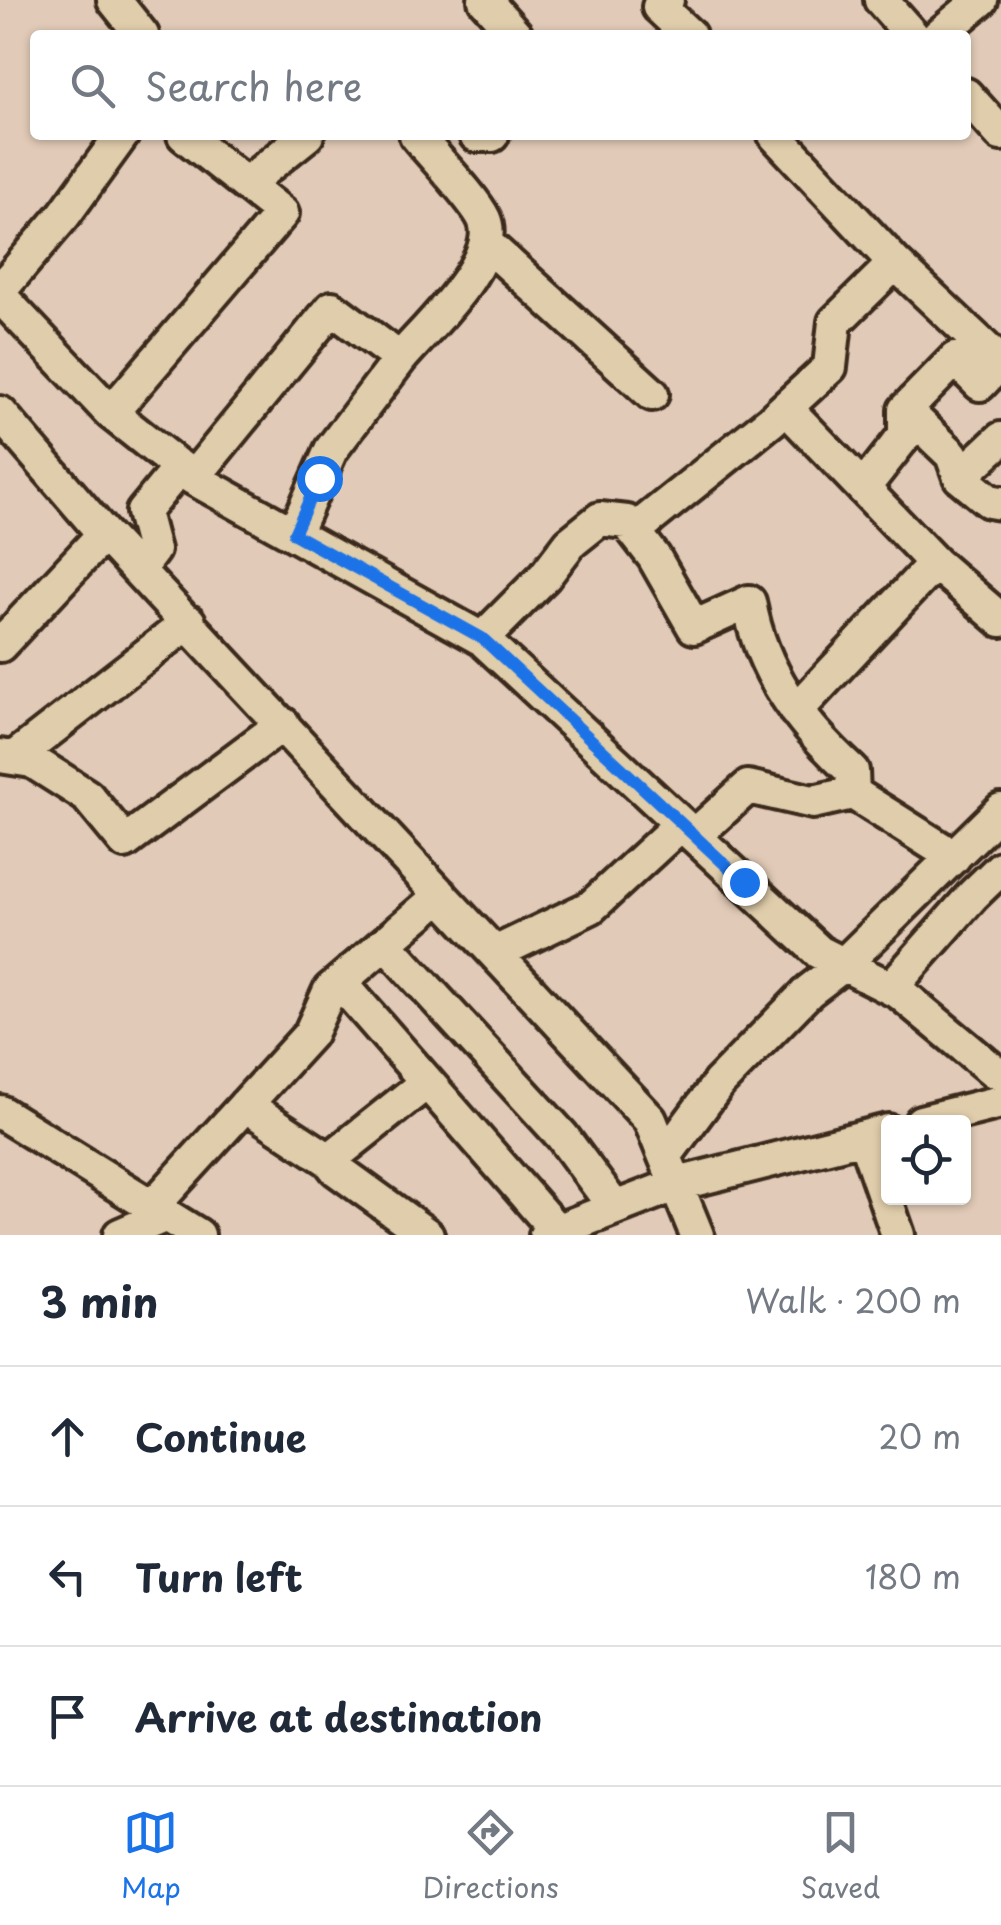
<!DOCTYPE html>
<html lang="en">
<head>
<meta charset="utf-8">
<style>
	body { margin:0; font-family:"Playpen Sans",sans-serif; background:#f6f6f7; color:#1f2937 }
	.controls { position:absolute; right:30px; bottom:30px; display:grid; overflow:hidden; border-radius:10px; box-shadow:0 2px 8px #0004 }
	.controls button { width:90px; height:90px; display:grid; place-items:center; padding:0; border:0; border-bottom:2px solid #e0e1e3; background:#fff; color:#1f2937; font:50px sans-serif }
	.stop { position:absolute; width:30px; height:30px; margin:-22px; border:8px solid #1a73e8; border-radius:50%; background:#fff }
	.stop.end { background:#1a73e8; border-color:#fff; box-shadow:0 2px 10px #0008 }
	.list { margin:0; padding:0; list-style:none }
	h2 { display:flex; justify-content:space-between; align-items:center; height:130px; margin:0; padding:0 40px; font-size:42px }
	h2 small { font-size:32px; font-weight:400; color:#747a83 }
	.list li { display:grid; grid-template-columns:65px 1fr auto; gap:30px; align-items:center; box-sizing:border-box; height:140px; padding:0 40px; border-top:2px solid #e0e1e3 }
	.list b { display:block; font-size:38px; white-space:nowrap }
	.list em { font-size:32px; font-style:normal; color:#747a83 }
	.icon { flex:none; width:55px; height:55px; fill:none; stroke:currentColor; stroke-width:2; stroke-linecap:round; stroke-linejoin:round }
	.map { position:relative; flex:none; width:1001px; height:1235px; overflow:hidden }
	.search { position:absolute; background:#fff; box-shadow:0 2px 8px #0004; left:30px; right:30px; top:30px; height:110px; display:flex; align-items:center; gap:25px; box-sizing:border-box; padding:0 35px; border-radius:10px; color:#747a83; font-size:38px }
	.sheet { height:550px; background:#fff }
	nav { display:flex; justify-content:space-around; align-items:center; box-sizing:border-box; height:140px; border-top:2px solid #e0e1e3; background:#fff; font-size:28px; color:#747a83 }
	nav a { display:grid; justify-items:center; gap:5px }
	nav .on { color:#1a73e8 }
	.map>svg:first-child { display:block }
	.lines { fill:none; stroke-linecap:round; stroke-linejoin:round }
	.minor-casing { stroke:#3b2a1e; stroke-width:40 }
	.minor { stroke:#e0cdab; stroke-width:32 }
	.route { stroke:#1a73e8; stroke-width:12 }
</style>
</head>
<body>
<div class="map">
<svg width="1001" height="1235" viewBox="0 0 1001 1235">
	<rect width="100%" height="100%" fill="#e1cab7"/>
	<filter id="ink" filterUnits="userSpaceOnUse"><feTurbulence type="fractalNoise" baseFrequency=".01" numOctaves="2"/><feDisplacementMap in="SourceGraphic" scale="20" xChannelSelector="R" yChannelSelector="G"/><feConvolveMatrix kernelMatrix="1 2 1 2 8 2 1 2 1" color-interpolation-filters="sRGB"/></filter>
	<g filter="url(#ink)">
		<g class="lines">
			<g class="minor-casing">
				<path id="minor" d="M114,0L142,35
					M485,0L516,35
					M667,0L659,7L689,35
					M881,0L912,35
					M939,35L981,0
					M966,95L1001,134
					M476,135H492
					M775,135L895,263
					M246,184L307,135
					M487,244L652,394
					M0,290L64,215L122,135
					M0,296L111,413L193,478L482,639L819,952L900,993L994,1071L1001,1073
					M400,359C425,329 502,260 484,219C475,199 432,155 416,135
					M786,408L935,563
					M905,410L955,359L980,384L1001,362
					M0,413L104,534L650,1120L697,1235
					M111,413L282,213L184,135
					M960,477L989,501L1001,503
					M193,478L332,308L400,359L331,450L294,534
					M864,487L905,435V410L952,455L960,477L1001,439
					M634,531L771,421L830,367L835,322L895,263L1001,363
					M138,570L153,550L143,512L180,467
					M482,639L545,576L570,543L600,519L627,522L654,557L694,627L749,602C761,672 801,724 852,771L853,793
					M0,645L104,534
					M796,711L935,563L1001,620
					M0,756L32,761L87,796L125,842L283,724
					M14,758L189,622
					M694,836L748,787L813,802L853,793L954,857
					M385,943L562,1136L615,1208
					M495,953L591,907L681,824
					M340,982L557,1231
					M891,988L973,895L1001,868
					M245,1105L329,1160L336,1169L427,1235
					M0,1112L198,1235
					M921,1122L1001,1102
					M864,1137L898,1235
					M665,1156L719,1083L809,991L843,965L1001,810
					M329,1160L427,1082
					M153,1206L310,1034L330,990L441,895
					M120,1235L166,1215
					M546,1235L677,1184L888,1131"/>
			</g>
			<use href="#minor" class="minor"/>
		</g>
	</g>
	<g class="lines" filter="url(#ink)">
		<path class="route" d="M319,478L294,534L482,638L744,882"/>
	</g>
</svg>
<div class="controls">
<button><svg class="icon" aria-label="locate" viewBox="0 0 24 24"><circle cx="12" cy="12" r="6"/><path d="M12 2v4M12 18v4M2 12h4M18 12h4"/></svg></button>
</div>
<div class="stop" style="left:319px;top:478px"></div>
<div class="stop end" style="left:744px;top:882px"></div>
<div class="search"><svg class="icon" aria-label="search" viewBox="0 0 24 24"><circle cx="10" cy="10" r="6"/><path d="M15 15l6 6"/></svg>Search here</div>
</div>
<section class="sheet">
<h2>3 min<small>Walk · 200 m</small></h2>
<ul class="list">
<li><svg class="icon" aria-label="ahead" viewBox="0 0 24 24"><path d="M12 20V5M6 11l6-6 6 6"/></svg><div><b>Continue</b></div><em>20 m</em></li>
<li><svg class="icon" aria-label="left" viewBox="0 0 24 24"><path d="M17 20v-9H6M10 6l-5 5 5 5"/></svg><div><b>Turn left</b></div><em>180 m</em></li>
<li><svg class="icon" aria-label="arrive" viewBox="0 0 24 24"><path d="M6 21V4h12l-3 4 3 4H6"/></svg><div><b>Arrive at destination</b></div></li>
</ul>
</section>
<nav>
<a class="on"><svg class="icon" aria-label="map" viewBox="0 0 24 24"><path d="M3 6l6-2 6 2 6-2v14l-6 2-6-2-6 2zM9 4v14M15 6v14"/></svg>Map</a>
<a><svg class="icon" aria-label="directions" viewBox="0 0 24 24"><path d="M12 3l9 9-9 9-9-9zM9 14v-3h6M13 9l2 2-2 2"/></svg>Directions</a>
<a><svg class="icon" aria-label="saved" viewBox="0 0 24 24"><path d="M7 4h10v16l-5-4-5 4z"/></svg>Saved</a>
</nav>
</body>
</html>
